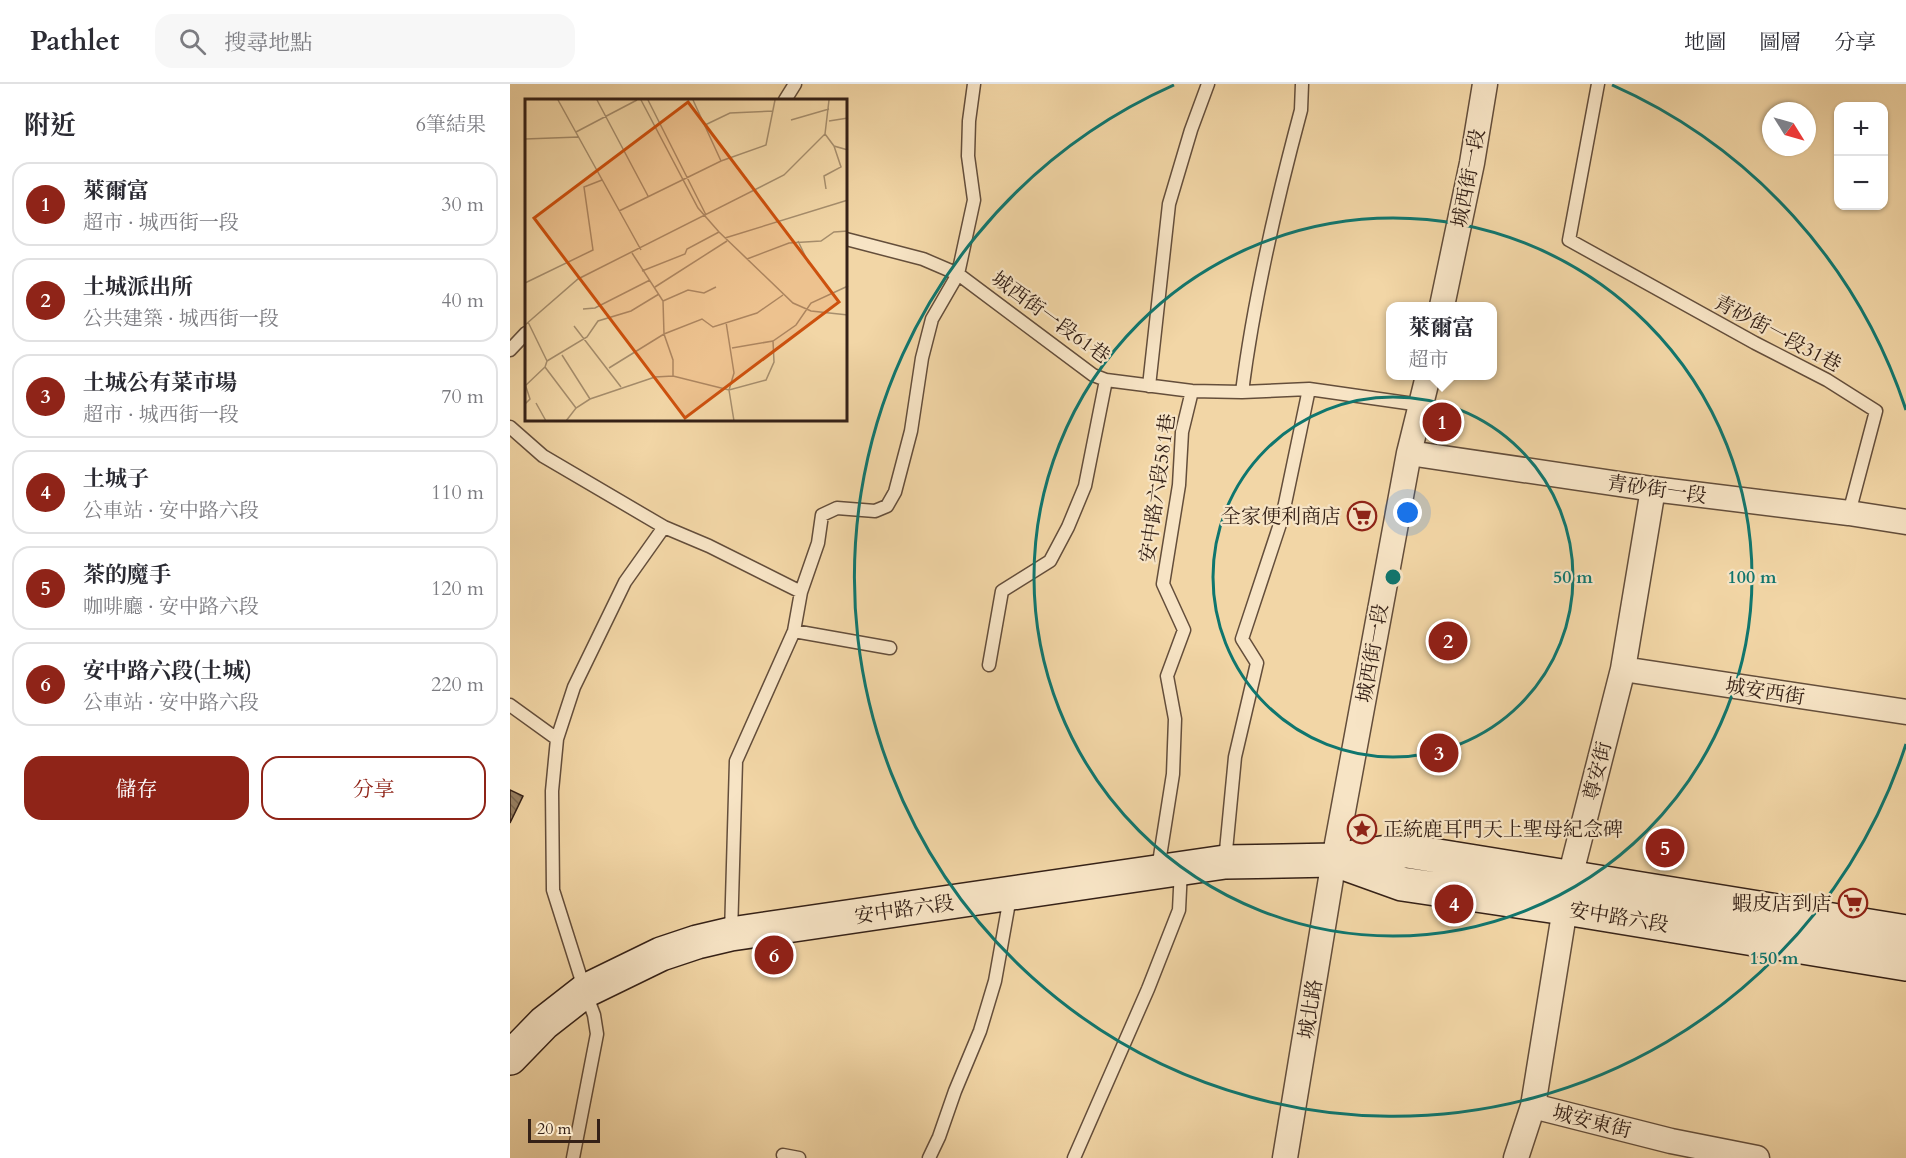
<!DOCTYPE html>
<html lang="zh-TW">
<head>
<meta charset="utf-8">
<style>
	body { margin:0; font-family:Cardo,"Noto Serif TC",serif; background:#f7f7f7; color:#2b2b33 }
	.controls { position:absolute; right:18px; top:18px; display:grid; overflow:hidden; border-radius:12px; box-shadow:0 2px 4px #0004 }
	.controls button { width:54px; height:54px; display:grid; place-items:center; padding:0; border:0; border-bottom:2px solid #e1e1e2; background:#fff; color:#2b2b33; font:30px sans-serif }
	.compass { position:absolute; left:1252px; top:18px; width:54px; height:54px; border-radius:50%; background:#fff; box-shadow:0 2px 4px #0004; rotate:127deg }
	.scale { position:absolute; left:18px; bottom:15px; width:72px; box-sizing:border-box; padding-left:6px; border:3px solid #352117; border-top:0; font-size:16px; line-height:21px; white-space:nowrap; color:#352117; -webkit-text-stroke:4px #f7e4c5; paint-order:stroke }
	.you { position:absolute; left:898px; top:429px; width:21px; height:21px; margin:-15px; border:4px solid #fff; border-radius:50%; background:#1a73e8; box-shadow:0 0 0 9px #1a73e833 }
	.badge { display:grid; place-items:center; width:39px; height:39px; border-radius:50%; background:#8f2418; color:#fff; font-size:20px; font-weight:700 }
	.pin { position:absolute; translate:-50% -50%; border:3px solid #fff; box-shadow:0 2px 6px #0006 }
	.popup { position:absolute; left:876px; top:218px; width:111px; height:78px; box-sizing:border-box; display:grid; place-content:center; border-radius:12px; background:#fff; filter:drop-shadow(0 2px 4px #0005); font-size:20px; white-space:nowrap; color:#7c7c81 }
	.popup b { font-size:22px; color:#2b2b33 }
	.popup::after { content:''; position:absolute; left:50%; top:100%; margin-left:-12px; border:12px solid transparent; border-top-color:#fff }
	.list { margin:0; padding:0; list-style:none }
	h2 { display:flex; justify-content:space-between; align-items:center; height:78px; margin:0; padding:0 24px; font-size:26px }
	h2 small { font-size:20px; font-weight:400; color:#7c7c81 }
	.list li { display:grid; grid-template-columns:39px 1fr auto; gap:18px; align-items:center; box-sizing:border-box; height:84px; margin:0 12px 12px; padding:0 12px; border:2px solid #e1e1e2; border-radius:18px }
	.list b { display:block; font-size:22px; white-space:nowrap }
	.list p { margin:0; font-size:20px; white-space:nowrap; color:#7c7c81 }
	.list em { font-size:20px; font-style:normal; color:#7c7c81 }
	.actions { display:flex; gap:12px; padding:18px 24px }
	.actions a { flex:1; padding:14px 0; border:2px solid #8f2418; border-radius:18px; text-align:center; font-size:21px; color:#8f2418 }
	.actions .main { background:#8f2418; color:#fff }
	.icon { flex:none; width:33px; height:33px; fill:none; stroke:currentColor; stroke-width:2; stroke-linecap:round; stroke-linejoin:round }
	.map { position:relative; flex:none; width:1396px; height:1074px; overflow:hidden }
	header { display:flex; align-items:center; gap:36px; box-sizing:border-box; height:84px; padding:0 30px; background:#fff; border-bottom:2px solid #e1e1e2 }
	header strong { font-size:28px }
	nav { display:flex; gap:33px; margin-inline-start:auto; font-size:21px }
	.search { width:420px; height:54px; background:#f7f7f7; display:flex; align-items:center; gap:15px; box-sizing:border-box; padding:0 21px; border-radius:18px; color:#7c7c81; font-size:22px }
	main { display:flex }
	aside { flex:1; background:#fff }
	.map>svg:first-child { display:block }
	.building { fill:url(#building-back-hatch); stroke:#352117; stroke-width:1.5 }
	.lines { fill:none; stroke-linecap:round; stroke-linejoin:round }
	.lane-casing { stroke:#644e3b; stroke-width:15 }
	.street-casing { stroke:#644e3b; stroke-width:27 }
	.secondary-casing { stroke:#352117; stroke-width:36 }
	.lane { stroke:#f7e4c5; stroke-width:12 }
	.street { stroke:#f7e4c5; stroke-width:24 }
	.secondary { stroke:#f7e4c5; stroke-width:33 }
	.ring { fill:none; stroke:#0f766e; stroke-width:3 }
	.labels { text-anchor:middle; stroke-width:4.5; stroke-linejoin:round; paint-order:stroke }
	.street-label { font-size:20px; fill:#352117; stroke:#f7e4c5 }
	.poi-label { font-size:20px; fill:#352117; stroke:#f7e4c5; text-anchor:end }
	.inset-road { fill:none; stroke:#a68e6d; stroke-width:1.5 }
	.view { fill:#cd510e; fill-opacity:0.15; stroke:#cd510e; stroke-width:3 }
	.inset-edge { fill:none; stroke:#352117; stroke-width:3 }
	.centre { fill:#0f766e; stroke:#f7e4c5; stroke-width:3 }
	.ring-label { font-size:18px; text-anchor:middle; font-weight:bold; fill:#0f766e; stroke:#f7e4c5; stroke-width:4.5; stroke-linejoin:round; paint-order:stroke }
</style>
</head>
<body>
<header>
<strong>Pathlet</strong>
<div class="search"><svg class="icon" aria-label="search" viewBox="0 0 24 24"><circle cx="10" cy="10" r="6"/><path d="M15 15l6 6"/></svg>搜尋地點</div>
<nav><a>地圖</a><a>圖層</a><a>分享</a></nav>
</header>
<main>
<aside>
<h2>附近<small>6筆結果</small></h2>
<ul class="list">
<li><span class="badge">1</span><div><b>萊爾富</b><p>超市 · 城西街一段</p></div><em>30 m</em></li>
<li><span class="badge">2</span><div><b>土城派出所</b><p>公共建築 · 城西街一段</p></div><em>40 m</em></li>
<li><span class="badge">3</span><div><b>土城公有菜市場</b><p>超市 · 城西街一段</p></div><em>70 m</em></li>
<li><span class="badge">4</span><div><b>土城子</b><p>公車站 · 安中路六段</p></div><em>110 m</em></li>
<li><span class="badge">5</span><div><b>茶的魔手</b><p>咖啡廳 · 安中路六段</p></div><em>120 m</em></li>
<li><span class="badge">6</span><div><b>安中路六段(土城)</b><p>公車站 · 安中路六段</p></div><em>220 m</em></li>
</ul>
<div class="actions"><a class="main">儲存</a><a>分享</a></div>
</aside>
<div class="map">
<svg width="1396" height="1074" viewBox="0 0 1396 1074">
	<defs>
		<pattern id="building-back-hatch" width="6" height="6" patternUnits="userSpaceOnUse" patternTransform="scale(1.5)"><rect width="6" height="6" fill="#977f61"/><path d="M-1 5l2 2M0 0l6 6M5-1l2 2" fill="none" stroke="#7c684f"/></pattern>
	</defs>
	<rect width="100%" height="100%" fill="#f2d6a6"/>
	<filter id="stains"><feTurbulence type="fractalNoise" baseFrequency=".00333" numOctaves="4"/><feColorMatrix values="0 0 0 0 .2 0 0 0 0 .09 0 0 0 0 .02 0 0 0 .5 -.17"/></filter>
	<radialGradient id="worn" r=".72"><stop offset=".6" stop-color="#630" stop-opacity="0"/><stop offset="1" stop-color="#630" stop-opacity=".3"/></radialGradient>
	<path class="building" d="M0,706L13,712L0,739Z"/>
	<g class="lines">
		<g class="lane-casing">
			<path id="lane" d="M1088,0L1059,156L1245,259L1317,296L1366,327L1339,429
				M275,16L285,0
				M336,155L413,175L448,190L583,291L596,296L682,307L732,308L799,305L911,321
				M0,266L16,249
				M639,302L659,120L681,46L698,0
				M732,308C744,213 766,119 791,26L792,0
				M0,343L33,372L154,443L199,462L291,508
				M284,547L380,564
				M479,581L492,507L540,477L558,443L575,402L596,296
				M0,621L47,655
				M715,777L725,673L747,579L732,555L772,434L799,305
				M648,785L663,690L665,635L657,592L674,546L653,500L669,401L672,348L682,307
				M221,850L226,677L284,547L291,508L308,459L312,431L327,424L365,427L377,422L385,408L401,347L412,274L422,235L448,190L464,116L458,72L459,37L464,0
				M273,1071L289,1074
				M63,1074L87,950L84,931L75,907L43,806L42,707L47,655L64,603L115,498L154,443
				M419,1074L429,1053L445,1007L470,947L485,897L500,813
				M564,1074L638,905L669,826L671,785"/>
		</g>
		<g class="street-casing">
			<path id="street" d="M932,222L962,79L975,0
				M899,369L1143,405L1339,429L1396,438
				M1113,585L1396,628
				M1023,1022L1161,1057L1247,1074
				M775,1074L824,776L899,369L918,292
				M1006,1074L1023,1022L1060,793L1113,585L1143,405"/>
		</g>
		<g class="secondary-casing">
			<path id="secondary" d="M828,777L892,800L1055,824L1396,880
				M0,974L34,939L75,907L151,870L187,858L221,850L715,778L824,776L891,766L1396,848"/>
		</g>
		<use href="#lane" class="lane"/>
		<use href="#street" class="street"/>
		<use href="#secondary" class="secondary"/>
	</g>
	<g class="ring">
		<circle cx="883" cy="493" r="180"/>
		<circle cx="883" cy="493" r="359"/>
		<path d="M1396 660A539 539 0 1 1 664 1M1102 1A539 539 0 0 1 1396 326"/>
	</g>
	<defs>
		<g id="supermarket-ring" transform="scale(1.5)"><circle r="9.5" fill="#f7e4c5" stroke="#8f2418" stroke-width="1.5"/><path d="M-6-5.5h2.5l.6 2H6L4.5 2H-2.5L-4.4-4H-6ZM-1.5 3.2a1.3 1.3 0 1 0 .1 0ZM3 3.2a1.3 1.3 0 1 0 .1 0Z" fill="#8f2418"/></g>
		<g id="sight-ring" transform="scale(1.5)"><circle r="9.5" fill="#f7e4c5" stroke="#8f2418" stroke-width="1.5"/><path d="M0-6L1.8-2.2L6-1.7L2.9 1.2L3.7 5.4L0 3.3L-3.7 5.4L-2.9 1.2L-6-1.7L-1.8-2.2Z" fill="#8f2418"/></g>
	</defs>
	<g fill-rule="evenodd">
		<use href="#supermarket-ring" x="852" y="432"/>
		<use href="#sight-ring" x="852" y="745"/>
		<use href="#supermarket-ring" x="1343" y="819"/>
	</g>
	<g class="labels">
		<g class="street-label">
			<text transform="translate(958 94) rotate(-79)" y="7">城西街一段</text>
			<text transform="translate(541 233) rotate(36)" y="7">城西街一段61巷</text>
			<text transform="translate(1268 249) rotate(28)" y="7">青砂街一段31巷</text>
			<text transform="translate(647 404) rotate(-82)" y="7">安中路六段581巷</text>
			<text transform="translate(1147 405) rotate(8)" y="7">青砂街一段</text>
			<text transform="translate(862 569) rotate(-80)" y="7">城西街一段</text>
			<text transform="translate(1255 607) rotate(9)" y="7">城安西街</text>
			<text transform="translate(1087 687) rotate(-76)" y="7">尊安街</text>
			<text transform="translate(394 825) rotate(-8)" y="7">安中路六段</text>
			<text transform="translate(1109 833) rotate(9)" y="7">安中路六段</text>
			<text transform="translate(800 925) rotate(-81)" y="7">城北路</text>
			<text transform="translate(1082 1037) rotate(14)" y="7">城安東街</text>
		</g>
		<g class="poi-label">
			<text x="831" y="439">全家便利商店</text>
			<text x="873" y="752" text-anchor="start">正統鹿耳門天上聖母紀念碑</text>
			<text x="1322" y="826">蝦皮店到店</text>
		</g>
	</g>
	<g transform="translate(15 15)">
		<rect width="322" height="322" fill="#f2d6a6"/>
		<path class="inset-road" d="M33,1L116,151M72,1L123,97M116,1L173,109L194,133L268,204L286,212L323,216M123,1L181,116M168,1L196,62M266,21L304,10M304,22L323,19M180,26L205,14L248,12M51,33L112,1M300,35L309,47L323,51M0,40L54,38M301,90L299,77L316,68L309,47M94,112L196,62L241,46L250,1M200,139L323,101M273,142L284,165M107,154L138,202L139,235L148,261V277M222,160L264,144L296,142L309,133L323,132M117,172L160,155L162,150L194,133M0,184L68,151L59,88L77,81M130,188L202,142M138,202L163,191L179,194L191,188M58,210L70,209L125,181M3,223L22,262M201,223L209,274L204,291L209,322M0,226L53,180L259,76L300,35L304,1M49,227L96,288M207,249L248,242L271,226L286,204L323,187M37,256L65,300M22,262L62,238L73,222L106,212L134,195M22,262L20,268L51,309M84,269L139,235L177,220L188,228L232,214L258,196M0,287L20,268M11,304L21,322M0,305L5,300L0,285M41,322L51,309L65,300L130,278L148,277L204,291L241,281L249,263L248,242"/>
		<path class="view" d="M163,3L314,203L160,319L9,119Z"/>
		<rect width="322" height="322" class="inset-edge"/>
	</g>
	<circle cx="883" cy="493" r="9" class="centre"/>
	<g class="ring-label">
		<text x="1063" y="499">50 m</text>
		<text x="1242" y="499">100 m</text>
		<text x="1264" y="880">150 m</text>
	</g>
	<rect width="100%" height="100%" filter="url(#stains)"/>
	<rect width="100%" height="100%" fill="url(#worn)"/>
</svg>
<div class="controls">
<button>+</button>
<button>−</button>
</div>
<svg class="compass" viewBox="-18 -18 36 36"><path d="M0-13l5 13h-10z" fill="#e53935"/><path d="M0 13l5-13h-10z" fill="#7c7c81"/></svg>
<div class="scale">20 m</div>
<div class="you"></div>
<div class="pin badge" style="left:932px;top:338px">1</div>
<div class="popup"><b>萊爾富</b>超市</div>
<div class="pin badge" style="left:938px;top:557px">2</div>
<div class="pin badge" style="left:929px;top:669px">3</div>
<div class="pin badge" style="left:944px;top:820px">4</div>
<div class="pin badge" style="left:1155px;top:764px">5</div>
<div class="pin badge" style="left:264px;top:871px">6</div>
</div>
</main>
</body>
</html>
